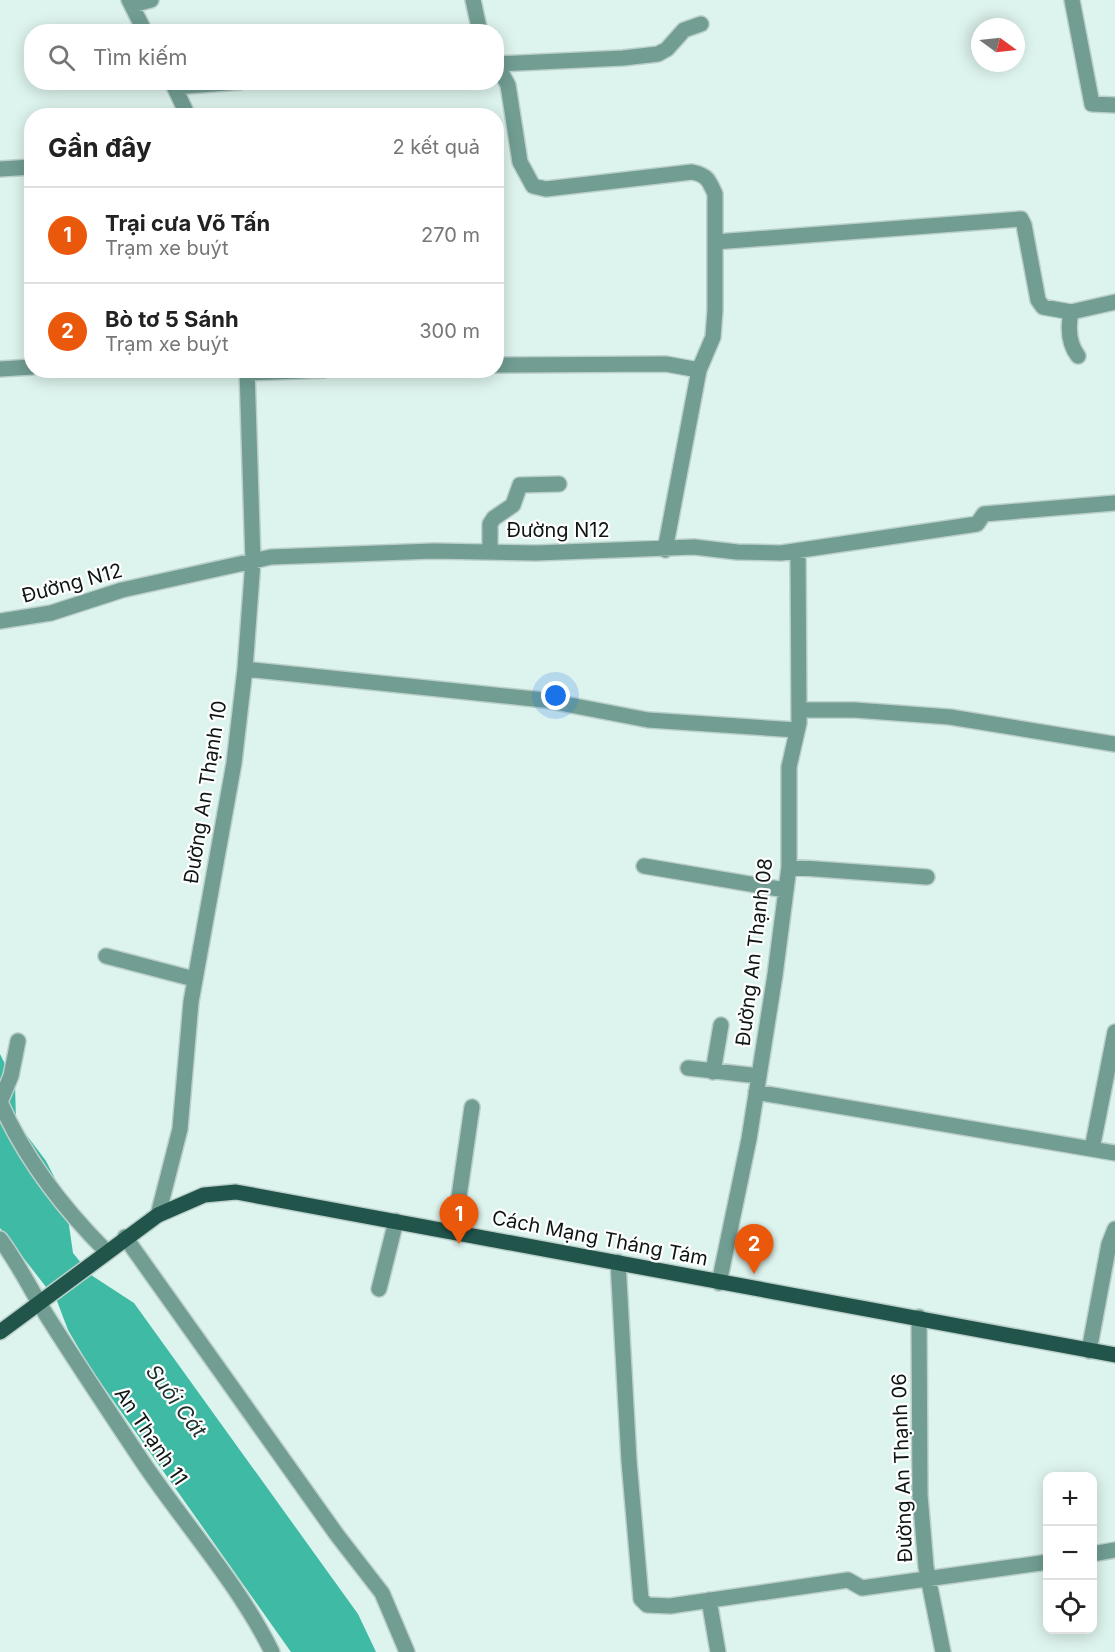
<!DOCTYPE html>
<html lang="vi">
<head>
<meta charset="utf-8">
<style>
	body { margin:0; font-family:Inter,sans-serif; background:#f2f2f2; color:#222 }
	.controls { position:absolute; right:18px; bottom:18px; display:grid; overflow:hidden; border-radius:12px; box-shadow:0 3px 15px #0003 }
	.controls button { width:54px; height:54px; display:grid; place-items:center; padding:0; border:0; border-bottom:2px solid #e0e0e0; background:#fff; color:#222; font:30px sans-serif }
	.compass { position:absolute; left:971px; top:18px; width:54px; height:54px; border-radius:50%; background:#fff; box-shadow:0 3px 15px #0003; rotate:105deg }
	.you { position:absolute; left:556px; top:696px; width:21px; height:21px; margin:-15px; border:4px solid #fff; border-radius:50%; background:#1a73e8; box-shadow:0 0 0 9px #1a73e833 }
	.badge { display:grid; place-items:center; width:39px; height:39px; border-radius:50%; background:#ea580c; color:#fff; font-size:20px; font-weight:700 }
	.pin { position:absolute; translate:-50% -50px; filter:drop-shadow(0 2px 3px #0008) }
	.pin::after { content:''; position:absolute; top:32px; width:21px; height:18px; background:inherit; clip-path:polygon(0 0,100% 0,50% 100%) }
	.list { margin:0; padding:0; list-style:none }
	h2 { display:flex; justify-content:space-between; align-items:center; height:78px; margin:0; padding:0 24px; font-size:26px }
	h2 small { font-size:20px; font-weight:400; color:#767676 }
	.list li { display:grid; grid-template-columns:39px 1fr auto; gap:18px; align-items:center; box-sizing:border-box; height:96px; padding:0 24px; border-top:2px solid #e0e0e0 }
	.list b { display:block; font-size:22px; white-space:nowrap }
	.list p { margin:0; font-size:20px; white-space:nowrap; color:#767676 }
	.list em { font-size:20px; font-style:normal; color:#767676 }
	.icon { flex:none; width:33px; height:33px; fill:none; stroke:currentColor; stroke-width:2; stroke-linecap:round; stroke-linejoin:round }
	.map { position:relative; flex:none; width:1115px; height:1652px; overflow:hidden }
	.search { position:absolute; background:#fff; box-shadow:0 3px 15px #0003; left:24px; top:24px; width:480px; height:66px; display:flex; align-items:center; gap:15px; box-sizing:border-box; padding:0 21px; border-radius:24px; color:#767676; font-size:22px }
	.panel { position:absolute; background:#fff; box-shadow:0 3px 15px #0003; left:24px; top:108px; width:480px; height:270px; border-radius:24px }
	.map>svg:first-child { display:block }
	.water { fill:#3fbba5 }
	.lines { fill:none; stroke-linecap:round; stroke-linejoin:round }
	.minor-casing { stroke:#bcd0ca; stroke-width:18 }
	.major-casing { stroke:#bcd0ca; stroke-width:18 }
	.minor { stroke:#719d93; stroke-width:15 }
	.major { stroke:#21554b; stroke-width:15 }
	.labels { text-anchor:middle; stroke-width:4.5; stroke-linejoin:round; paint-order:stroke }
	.street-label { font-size:20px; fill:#0e1614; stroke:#fff }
	.water-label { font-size:21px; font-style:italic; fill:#1c322d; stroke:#fff }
</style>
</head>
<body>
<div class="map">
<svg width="1115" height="1652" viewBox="0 0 1115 1652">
	<rect width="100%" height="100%" fill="#ddf3ed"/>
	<path class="water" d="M0,1054L15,1084L16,1121L46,1161L65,1198L73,1253L91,1275L134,1303L358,1614L376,1652H291L91,1369L68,1330L57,1301L0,1228Z"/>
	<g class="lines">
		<g class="minor-casing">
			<path id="minor" d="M129,0L145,32
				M473,0L480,32
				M1072,0L1092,104L1115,105
				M132,5L151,0
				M496,63L508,85L520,162L533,186L546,189L692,172C707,175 709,180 715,194V310L713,337L699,370L665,550
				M496,64L623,58L658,54L667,49L684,30L701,24
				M172,82L188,116
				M174,87L240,82
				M0,169L32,167
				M715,242L1021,219L1024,225L1038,300L1043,307L1071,312
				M1078,356C1068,343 1068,327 1071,312L1115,302
				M496,365L666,364L699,370
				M0,369L32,367
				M247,373L324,370
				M490,552V524L494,518L513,505L520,485L559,484
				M0,621L51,613L122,590L271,557L434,551L536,553L694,547L737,552L781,553L977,524L984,514L1115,503
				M245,669L544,700L648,720L797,730
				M799,710H855L950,717L1115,744
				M644,866L785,890
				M789,867L927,877
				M106,956L194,979
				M18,1041L11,1076L0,1102C25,1159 63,1208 106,1251
				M688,1068L759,1076
				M713,1072L721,1025
				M756,1092L1115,1153
				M1092,1149L1115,1032
				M158,1215L180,1129L191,1002L234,763L245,669L253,561L247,370
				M454,1231L472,1107
				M125,1237L337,1535L382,1593L407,1652
				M0,1239C18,1263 31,1290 47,1316C78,1365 110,1413 142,1461C185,1525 238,1583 272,1652
				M618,1262L629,1461L641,1599L647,1605L670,1606L848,1580L862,1588L1048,1562
				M719,1283L749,1139L775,975L789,867V767L799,723L798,551
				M379,1289L396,1221
				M919,1317L920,1495L926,1567L943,1652
				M1089,1351L1109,1244L1115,1229
				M1092,1554L1115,1550
				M709,1600L718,1652"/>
		</g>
		<g class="major-casing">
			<path id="major" d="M0,1332L158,1215L204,1195L236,1192L1115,1355"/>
		</g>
		<use href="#minor" class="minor"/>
		<use href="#major" class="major"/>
	</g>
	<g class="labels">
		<g class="street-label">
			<text x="558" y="537">Đường N12</text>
			<text transform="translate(72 583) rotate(-15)" y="7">Đường N12</text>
			<text transform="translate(205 792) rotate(-81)" y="7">Đường An Thạnh 10</text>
			<text transform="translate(754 952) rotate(-83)" y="7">Đường An Thạnh 08</text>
			<text transform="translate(600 1238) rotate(11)" y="7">Cách Mạng Tháng Tám</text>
			<text transform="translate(151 1436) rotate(56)" y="7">An Thạnh 11</text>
			<text transform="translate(902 1468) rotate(-92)" y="7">Đường An Thạnh 06</text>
		</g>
		<g class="water-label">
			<text transform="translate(176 1401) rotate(53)" y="7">Suối Cát</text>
		</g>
	</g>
</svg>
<div class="controls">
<button>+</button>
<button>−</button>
<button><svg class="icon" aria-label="locate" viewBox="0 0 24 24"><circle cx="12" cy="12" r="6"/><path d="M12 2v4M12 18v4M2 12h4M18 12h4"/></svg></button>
</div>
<svg class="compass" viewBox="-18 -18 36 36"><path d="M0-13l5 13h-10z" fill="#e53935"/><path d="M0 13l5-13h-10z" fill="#767676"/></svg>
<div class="you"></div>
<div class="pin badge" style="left:459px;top:1244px">1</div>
<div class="pin badge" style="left:754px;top:1274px">2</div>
<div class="search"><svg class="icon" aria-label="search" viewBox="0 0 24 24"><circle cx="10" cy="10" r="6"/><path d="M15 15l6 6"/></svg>Tìm kiếm</div>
<section class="panel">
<h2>Gần đây<small>2 kết quả</small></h2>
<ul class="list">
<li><span class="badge">1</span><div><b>Trại cưa Võ Tấn</b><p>Trạm xe buýt</p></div><em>270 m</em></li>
<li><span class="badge">2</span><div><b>Bò tơ 5 Sánh</b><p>Trạm xe buýt</p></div><em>300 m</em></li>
</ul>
</section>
</div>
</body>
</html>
